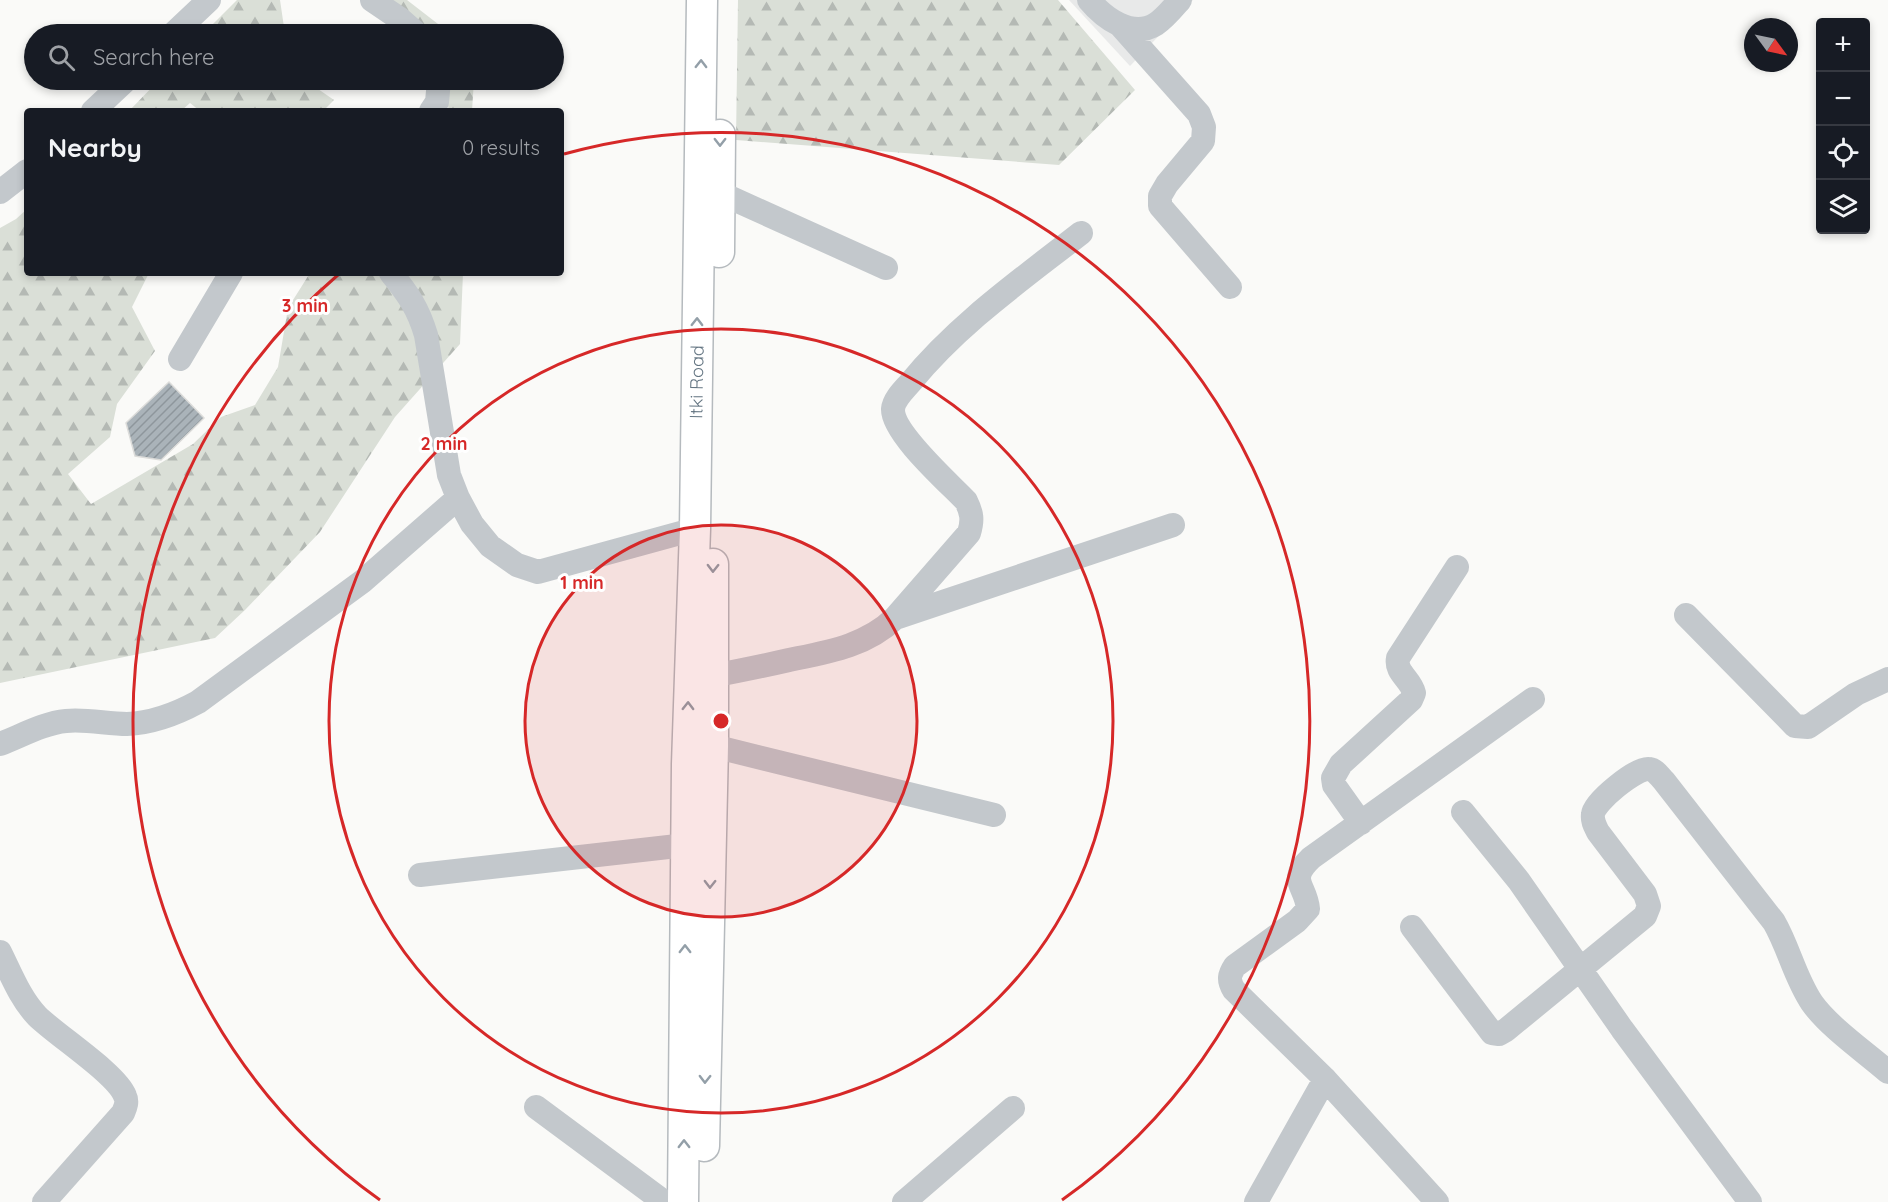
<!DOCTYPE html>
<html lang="en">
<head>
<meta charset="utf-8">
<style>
	body { margin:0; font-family:Quicksand,sans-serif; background:#242831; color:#f1f3f6 }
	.controls { position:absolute; right:18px; top:18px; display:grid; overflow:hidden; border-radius:6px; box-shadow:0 3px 9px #0003 }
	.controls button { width:54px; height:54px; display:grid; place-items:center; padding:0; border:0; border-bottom:2px solid #363941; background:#171b24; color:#f1f3f6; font:30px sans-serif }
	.compass { position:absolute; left:1744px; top:18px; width:54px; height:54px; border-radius:50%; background:#171b24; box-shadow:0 3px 9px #0003; rotate:123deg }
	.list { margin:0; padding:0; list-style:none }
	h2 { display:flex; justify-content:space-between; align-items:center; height:78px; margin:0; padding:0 24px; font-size:26px }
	h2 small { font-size:20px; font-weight:400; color:#9ea1a6 }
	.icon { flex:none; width:33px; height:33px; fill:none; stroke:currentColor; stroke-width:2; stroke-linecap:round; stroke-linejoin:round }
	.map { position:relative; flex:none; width:1888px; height:1202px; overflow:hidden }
	.search { position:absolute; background:#171b24; box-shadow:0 3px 9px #0003; left:24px; top:24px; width:540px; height:66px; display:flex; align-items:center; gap:15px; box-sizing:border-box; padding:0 21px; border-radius:33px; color:#9ea1a6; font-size:22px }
	.panel { position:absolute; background:#171b24; box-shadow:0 3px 9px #0003; left:24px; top:108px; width:540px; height:168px; border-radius:6px }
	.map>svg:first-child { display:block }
	.built { fill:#e8e9e9 }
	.forest { fill:url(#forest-firs) }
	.building { fill:url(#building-hatch); stroke:#dcdcda; stroke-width:1.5 }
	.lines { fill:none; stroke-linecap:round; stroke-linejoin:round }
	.major-casing { stroke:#b5babe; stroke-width:33 }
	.minor { stroke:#c3c8cc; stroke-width:24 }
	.major { stroke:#fff; stroke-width:30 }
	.oneway { stroke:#939fa8 }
	.ring { fill:none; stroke:#d62828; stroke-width:3 }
	.labels { text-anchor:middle; stroke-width:6; stroke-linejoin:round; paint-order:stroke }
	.street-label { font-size:18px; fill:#657683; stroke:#fff }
	.centre { fill:#d62828; stroke:#fff; stroke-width:3 }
	.ring-label { font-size:18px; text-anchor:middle; font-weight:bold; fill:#d62828; stroke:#fff; stroke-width:6; stroke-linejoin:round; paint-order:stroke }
</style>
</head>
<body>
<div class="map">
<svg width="1888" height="1202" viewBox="0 0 1888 1202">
	<defs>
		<pattern id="forest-firs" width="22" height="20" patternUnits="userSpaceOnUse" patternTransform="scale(1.5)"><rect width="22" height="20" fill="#dadfd7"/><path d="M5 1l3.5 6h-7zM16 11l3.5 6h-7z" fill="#b4b9b4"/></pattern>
		<pattern id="building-hatch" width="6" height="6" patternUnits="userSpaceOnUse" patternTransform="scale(1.5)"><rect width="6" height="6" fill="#aab3b9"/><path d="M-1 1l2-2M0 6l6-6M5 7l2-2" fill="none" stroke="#8e969c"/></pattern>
	</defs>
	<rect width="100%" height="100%" fill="#fafaf8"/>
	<path class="built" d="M1069,0H1193L1130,66Z"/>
	<path class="forest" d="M237,0H280L285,34H203Z
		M370,0H407L451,34H410Z
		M738,0H1058L1135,90L1059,165L736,140Z
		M159,80H305L334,100L323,111H200L190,103L181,111H129Z
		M443,80H474L472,111H449Z
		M27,209V273H149L132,307L155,351L117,404L110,437L68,474L91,504L193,444L221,417L255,405L278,367L288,308L310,273H463L460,344L395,417L320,532L245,610L215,638L0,683V228L16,219Z"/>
	<path class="building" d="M169,382L204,418L161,460L135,456L126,423Z"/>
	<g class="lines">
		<g class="major-casing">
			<path id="major" d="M719,252L720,135
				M704,1146L713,746V564
				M683,1202L687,764L695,529L702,0"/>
		</g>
		<path class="minor" d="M372,0L400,19L417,34
			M1089,0C1104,18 1132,39 1156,24C1165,18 1173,8 1180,0
			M1120,25L1199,114L1204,127L1203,141L1167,184L1160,196V206L1230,287
			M173,34L209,0
			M93,111L126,80
			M431,111L437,102L439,80
			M0,192L27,171
			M720,193L886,268
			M391,273C408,294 418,308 426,335L449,475L458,498L472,524L490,546L517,565L538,572L695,529
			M180,359L231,273
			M1686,615L1795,726L1808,727L1856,694L1888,679
			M898,617L1173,525
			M712,676C738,671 763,666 789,660C828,652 866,646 895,618L969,533C973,520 972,513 966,501C949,483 892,433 893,409C894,399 904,390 910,383C958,324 1021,280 1081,233
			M0,744C21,736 44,723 66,721C87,719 107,724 127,724C153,723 176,714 198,702L363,581L458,498
			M713,746L994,815
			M1463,812L1519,881L1622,1029L1750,1202
			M1361,823L1334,785L1333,778L1341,764L1411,700L1414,693C1411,679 1395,673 1398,658L1457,567
			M420,875L686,845
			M1412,927L1492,1033L1499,1034L1506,1030L1645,916L1649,906L1645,894L1598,832C1595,826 1592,821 1593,814C1594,802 1637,767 1649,769C1656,770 1659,776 1664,781L1774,922C1789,948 1795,978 1812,1003C1829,1027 1865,1052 1888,1072
			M0,952C11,974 20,998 37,1016C56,1035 117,1074 125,1096C128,1102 125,1108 123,1113L44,1202
			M536,1107L664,1202
			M904,1202L1013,1108
			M1256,1202L1325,1079
			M1437,1202L1325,1079L1234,990C1228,980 1229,975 1235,966L1297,921L1308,909C1306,885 1287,881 1311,858L1533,699"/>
		<use href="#major" class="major"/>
	</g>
	<defs><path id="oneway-chevron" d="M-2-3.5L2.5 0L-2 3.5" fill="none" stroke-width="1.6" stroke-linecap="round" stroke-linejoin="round" transform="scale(1.5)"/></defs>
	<g class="oneway">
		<use href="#oneway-chevron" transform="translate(701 64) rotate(-89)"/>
		<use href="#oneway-chevron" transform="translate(720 142) rotate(90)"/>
		<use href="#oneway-chevron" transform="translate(697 322) rotate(-89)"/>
		<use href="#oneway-chevron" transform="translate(713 568) rotate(91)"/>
		<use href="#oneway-chevron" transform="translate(688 706) rotate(-89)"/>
		<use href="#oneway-chevron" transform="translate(710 884) rotate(91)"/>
		<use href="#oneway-chevron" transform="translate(685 949) rotate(-90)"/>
		<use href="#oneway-chevron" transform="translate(705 1079) rotate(91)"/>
		<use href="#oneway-chevron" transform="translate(684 1144) rotate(-90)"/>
	</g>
	<circle cx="721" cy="721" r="196" fill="#d62828" fill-opacity=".12"/>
	<g class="ring">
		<circle cx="721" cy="721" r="196"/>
		<circle cx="721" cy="721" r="392"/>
		<path d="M380 1200A588 588 0 0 1 339 274M564 154A588 588 0 0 1 1062 1200"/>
	</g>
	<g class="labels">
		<g class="street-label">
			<text transform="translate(697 382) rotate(-89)" y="6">Itki Road</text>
		</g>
	</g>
	<circle cx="721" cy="721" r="9" class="centre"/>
	<g class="ring-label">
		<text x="305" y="312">3 min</text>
		<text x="444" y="450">2 min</text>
		<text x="582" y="589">1 min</text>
	</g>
</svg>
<div class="controls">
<button>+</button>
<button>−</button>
<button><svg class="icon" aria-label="locate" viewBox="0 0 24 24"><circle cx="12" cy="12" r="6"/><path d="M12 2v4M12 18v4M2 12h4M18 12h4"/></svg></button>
<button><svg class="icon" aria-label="layers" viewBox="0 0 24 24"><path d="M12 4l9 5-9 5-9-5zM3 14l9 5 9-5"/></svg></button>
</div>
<svg class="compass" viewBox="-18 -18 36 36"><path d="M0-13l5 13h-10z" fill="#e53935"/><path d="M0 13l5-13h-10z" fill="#9ea1a6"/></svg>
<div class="search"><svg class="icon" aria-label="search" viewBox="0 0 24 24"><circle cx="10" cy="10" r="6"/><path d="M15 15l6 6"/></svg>Search here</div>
<section class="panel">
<h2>Nearby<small>0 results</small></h2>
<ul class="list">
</ul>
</section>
</div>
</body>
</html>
